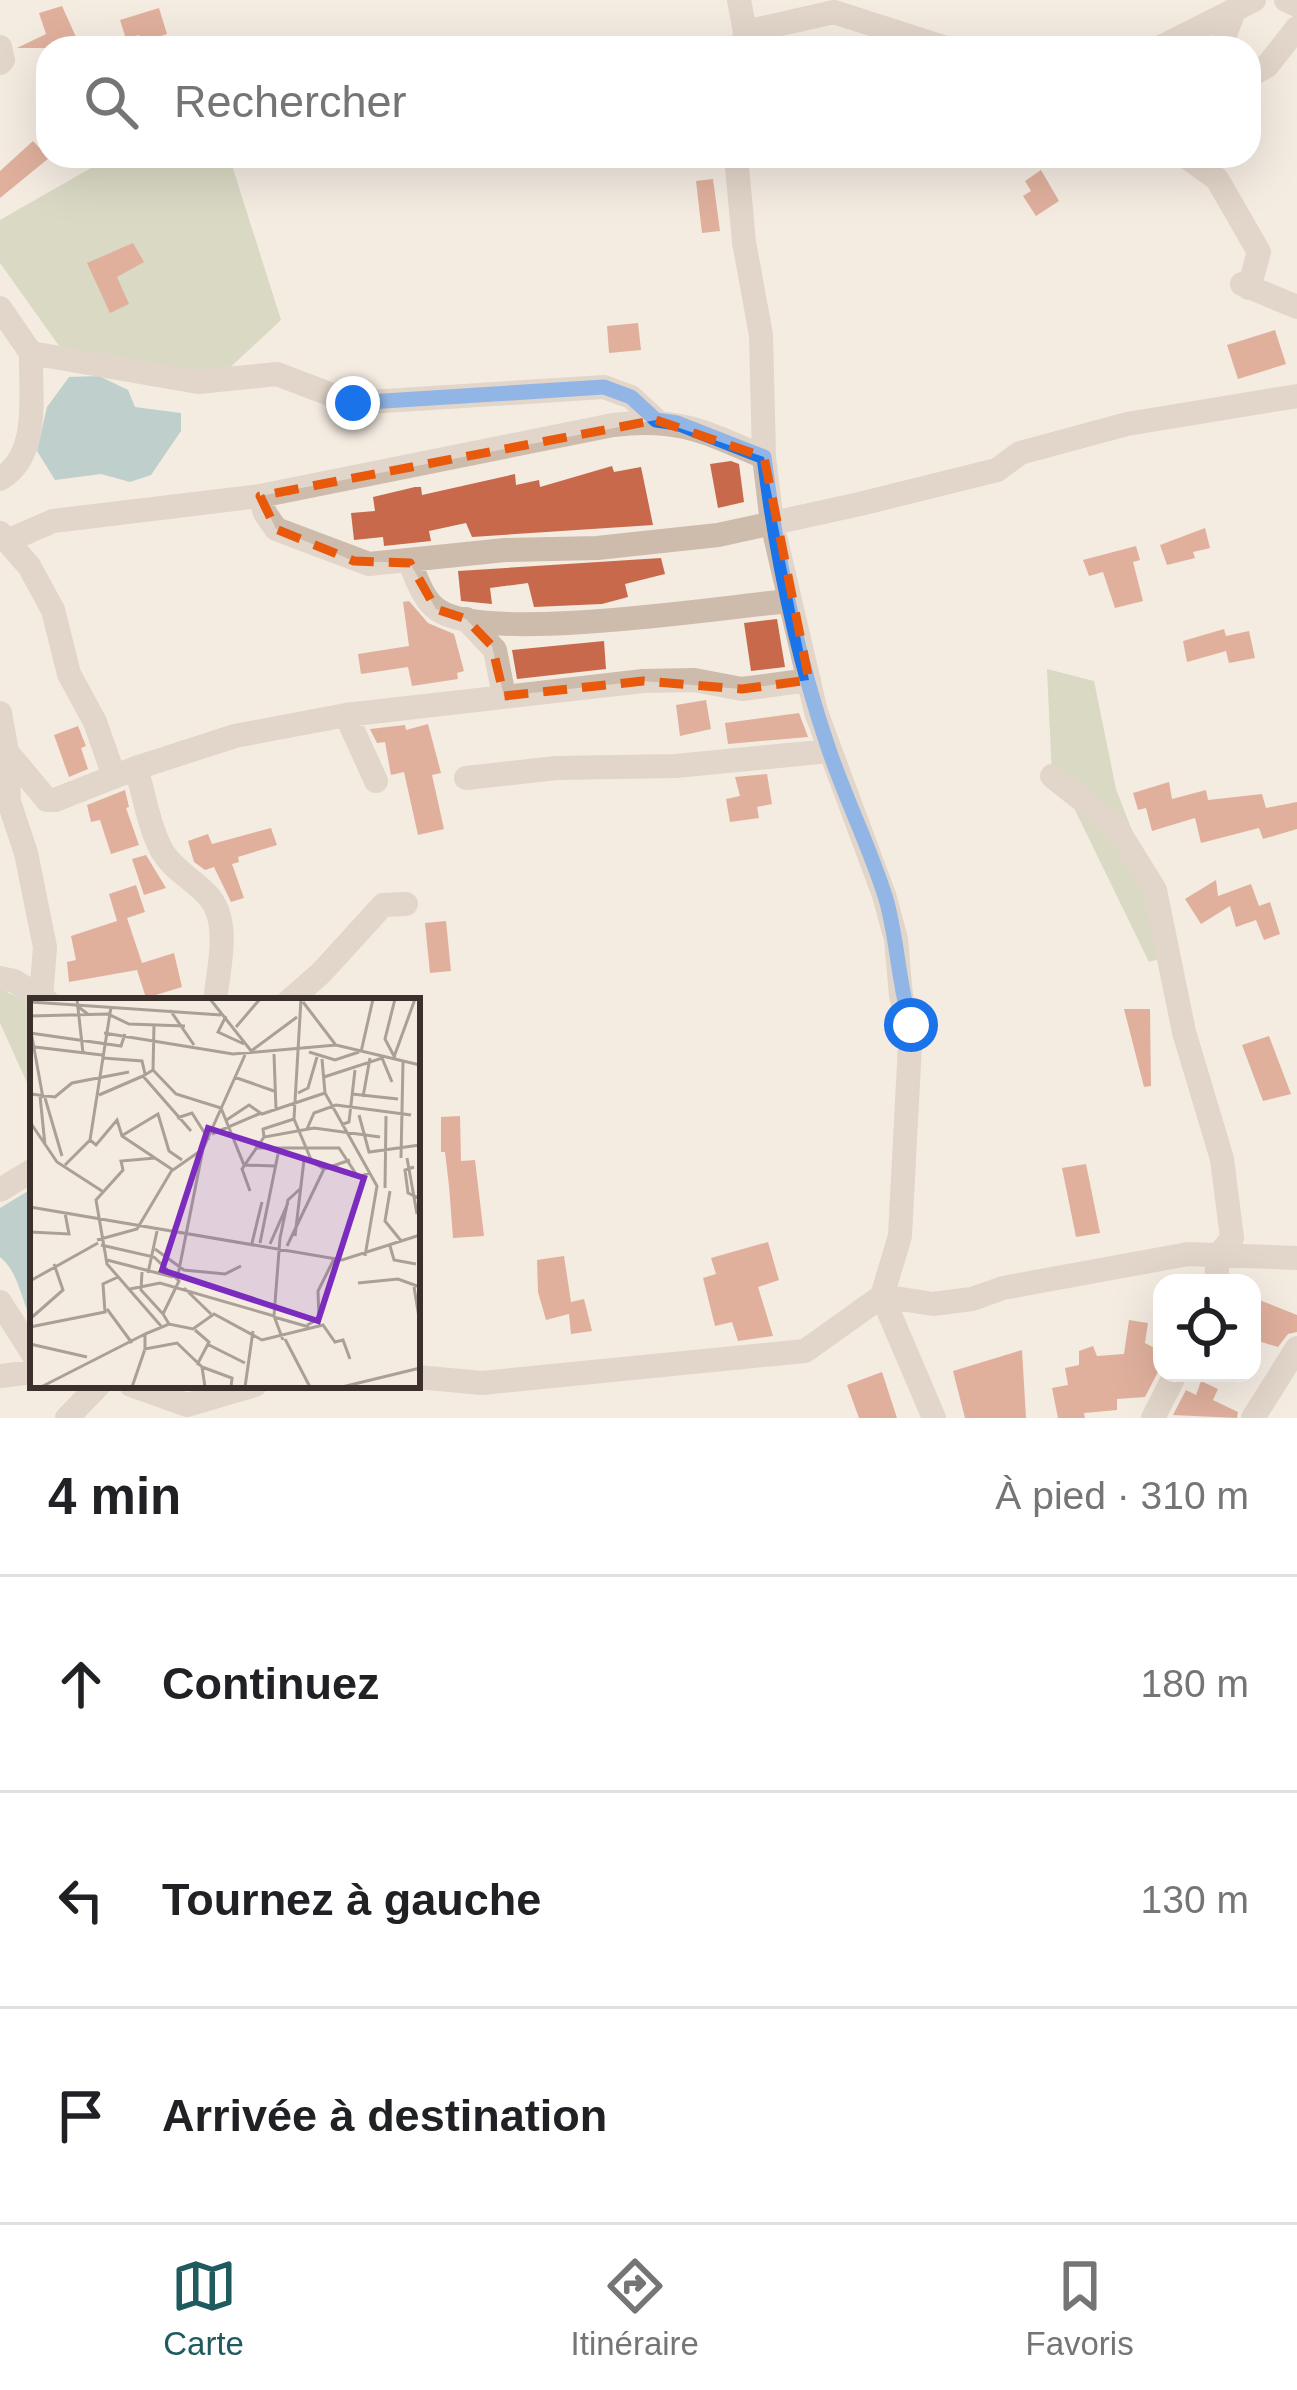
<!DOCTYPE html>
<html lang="fr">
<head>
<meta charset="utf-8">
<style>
	body { margin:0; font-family:Arial,sans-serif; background:#f2f2f2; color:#202124 }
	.controls { position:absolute; right:36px; bottom:36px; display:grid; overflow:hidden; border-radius:24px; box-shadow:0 12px 48px #0002 }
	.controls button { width:108px; height:108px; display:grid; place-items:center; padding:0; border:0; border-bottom:3px solid #e0e0e0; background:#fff; color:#202124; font:60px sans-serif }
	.stop { position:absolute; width:36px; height:36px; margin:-27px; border:9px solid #1a73e8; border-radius:50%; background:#fff }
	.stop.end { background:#1a73e8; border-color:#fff; box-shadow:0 3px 12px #0008 }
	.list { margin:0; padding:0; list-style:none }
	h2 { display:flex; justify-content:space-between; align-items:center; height:156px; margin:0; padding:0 48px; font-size:51px }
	h2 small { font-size:39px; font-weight:400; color:#757577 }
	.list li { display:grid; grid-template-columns:78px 1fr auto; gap:36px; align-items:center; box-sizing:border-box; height:216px; padding:0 48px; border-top:3px solid #e0e0e0 }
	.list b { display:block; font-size:45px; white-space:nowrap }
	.list em { font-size:39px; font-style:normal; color:#757577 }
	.icon { flex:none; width:66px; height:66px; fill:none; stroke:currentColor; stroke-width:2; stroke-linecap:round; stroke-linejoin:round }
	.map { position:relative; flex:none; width:1297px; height:1418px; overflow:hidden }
	.search { position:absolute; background:#fff; box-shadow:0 12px 48px #0002; left:36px; right:36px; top:36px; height:132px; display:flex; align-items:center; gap:30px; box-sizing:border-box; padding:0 42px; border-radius:36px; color:#757577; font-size:45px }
	.sheet { height:804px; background:#fff }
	nav { display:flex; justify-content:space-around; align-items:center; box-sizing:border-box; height:168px; border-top:3px solid #e0e0e0; background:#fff; font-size:33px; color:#757577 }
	nav a { display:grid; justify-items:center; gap:6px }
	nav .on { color:#1f5a5e }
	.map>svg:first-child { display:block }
	.green { fill:#b8c4a0 }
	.water { fill:#7fb0b2 }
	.building { fill:#c8694b }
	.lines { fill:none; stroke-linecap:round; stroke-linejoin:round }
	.minor { stroke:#cdbbac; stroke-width:24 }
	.route { stroke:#1a73e8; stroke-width:15 }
	.marked { fill:none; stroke:#e8590c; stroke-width:9; stroke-dasharray:24 15; stroke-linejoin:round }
	.inset-road { fill:none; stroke:#aaa098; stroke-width:3 }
	.view { fill:#7b2cbf; fill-opacity:0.15; stroke:#7b2cbf; stroke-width:6 }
	.inset-edge { fill:none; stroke:#3b302b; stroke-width:6 }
</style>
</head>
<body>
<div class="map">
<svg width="1297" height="1418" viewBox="0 0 1297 1418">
	<rect width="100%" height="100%" fill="#f4ebe1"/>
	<path class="green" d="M112,156H229L281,320L207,389L62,350L0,263V220Z
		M1047,669L1094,681L1116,789L1179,953L1149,962L1074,808L1052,776Z
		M0,989L33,1004V1096L0,1023Z"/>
	<path class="water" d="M99,376L128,390L135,407L181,413V431L151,475L130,482L101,474L55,480L37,451L47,407L69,377Z
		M33,1188V1323C21,1301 19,1272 0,1257V1208Z"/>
	<path class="building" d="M62,6L81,48H17L46,34L39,13Z
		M159,8L167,34L141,42L139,35L126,39L120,20Z
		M33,141L49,158L0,198V171Z
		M1041,170L1059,201L1036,216L1023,196L1031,191L1025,181Z
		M713,179L720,231L702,233L696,181Z
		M133,243L144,262L117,277L129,304L110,313L87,263Z
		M638,323L641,350L609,353L607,326Z
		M1275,330L1286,364L1238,379L1227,345Z
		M731,461L739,464L744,502L718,508L710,464Z
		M612,466L614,472L641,467L653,525L472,537L466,523L429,531L431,541L384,546L383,537L354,540L351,513L375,511L373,497L415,487H421L422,495L515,474L516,485L539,480L540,487Z
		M1205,528L1210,548L1193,552L1195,558L1167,565L1160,545Z
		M1136,546L1140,560L1133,562L1143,601L1115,608L1103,572L1089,576L1083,560Z
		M661,558L665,574L625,584L628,597L602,604L534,607L528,583L490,588L492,604L461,601L458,571Z
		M409,601L428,623L454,634L464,671L457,673L458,679L412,686L408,667L361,674L358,654L409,646L403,602Z
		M777,619L785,667L751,671L744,623Z
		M1224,629L1226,636L1249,631L1255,658L1229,663L1226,651L1187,662L1183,641Z
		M604,641L606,669L517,679L512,650Z
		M706,700L711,729L680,736L676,705Z
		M799,713L808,737L728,744L725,723Z
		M428,724L441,773L432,775L444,829L418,835L404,772L391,775L385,742L377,743L370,729L405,725L406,730Z
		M78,726L86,746L81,748L88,769L69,777L54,735Z
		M767,774L772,804L757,807L759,818L730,822L726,799L740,796L735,777Z
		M1169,782L1172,799L1206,790L1208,800L1262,794L1266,808L1297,802V829L1263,839L1259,828L1201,843L1195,818L1152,831L1146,808L1138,810L1133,793Z
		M125,790L129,807L126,808L139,845L111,854L100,820L91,822L87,805Z
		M271,828L277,845L238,857L239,862L232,864L244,898L231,902L214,867L205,870L194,862L188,841L208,834L212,844Z
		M146,855L166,888L144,895L132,859Z
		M1216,880L1218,896L1251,884L1259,906L1270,902L1280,934L1264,940L1256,920L1236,927L1230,906L1201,924L1185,899Z
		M136,885L145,912L127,918L142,963L174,953L182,987L146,998L137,970L69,982L67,962L76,960L71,936L117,921L109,894Z
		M446,921L451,971L430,973L425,923Z
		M1124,1009H1150L1151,1086L1144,1087Z
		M1269,1036L1291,1094L1263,1101L1242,1045Z
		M460,1116L461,1161L475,1160L484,1236L453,1238L449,1186L445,1152H441V1117Z
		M1086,1164L1100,1233L1076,1237L1062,1168Z
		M768,1242L779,1280L758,1287L773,1336L738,1341L732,1322L715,1326L703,1278L716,1274L711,1258Z
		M564,1256L571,1302L584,1299L592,1331L571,1334L569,1314L546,1320L538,1292L537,1260Z
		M1252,1297L1297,1315V1332L1288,1334L1278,1347L1252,1339Z
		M1129,1320L1148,1323L1145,1343L1162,1352V1364L1145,1397L1117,1399V1410L1084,1413L1085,1418H1058L1052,1388L1068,1385L1065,1368L1079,1365V1351L1093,1346L1097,1356L1124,1354Z
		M1022,1350L1026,1418H965L953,1371Z
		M882,1372L897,1418H859L847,1385Z
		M1201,1381L1218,1389L1213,1400L1238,1412L1237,1418L1173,1415L1186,1390L1196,1395Z"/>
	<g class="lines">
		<path class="minor" d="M739,0L745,32L743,45
			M1286,0L1297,5
			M745,32L834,12L946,48
			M0,47L3,60L0,63
			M1159,48L1254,0
			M1220,48L1234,11
			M1249,76L1267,66L1297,28
			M736,156L744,242L761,335L764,457L772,523L816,712L884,895L896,939L901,996L911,1025L900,1236L882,1296L934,1418
			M1185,156L1217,179L1259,252L1249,288
			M1242,284L1297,307
			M0,308L31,353L198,382L277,374L353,403L604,387L631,397L656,420
			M0,479C41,455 30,395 31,353
			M260,496L265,513L276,529L369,564L505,550L597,548L718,535L860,504L997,470L1020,453L1127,424L1297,396
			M0,533L29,566L53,610L69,674L95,722L114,776
			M7,541L53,521L260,496L613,425C679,417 705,432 764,457
			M410,563C417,579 423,600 438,610C487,644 723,607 789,601
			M466,619L495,650L504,696
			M0,713L7,752L9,802L26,853L45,947L41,998
			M346,715L376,781
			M7,752L47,800H55L136,768L235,736L346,715L643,681L694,680L742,689L809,680
			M136,768C144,794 149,827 162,851C174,871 195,880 210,898C231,924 218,971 215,1001
			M1052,776L1116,827L1155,890L1184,1032L1222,1159L1232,1238L1218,1256L1216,1283
			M466,778L557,768L676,766L829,751
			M0,978L14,981L47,1001
			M289,1001L321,973L383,905L406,904
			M0,1190L33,1170
			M0,1302L33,1354
			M0,1376L33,1372
			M417,1377L482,1383L805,1351L882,1296L933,1304L972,1299L1003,1288L1188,1254L1297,1258
			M131,1385L187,1405L255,1385
			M67,1418L99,1385
			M1153,1418L1176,1373
			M1253,1418L1297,1348"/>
	</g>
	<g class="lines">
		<path class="route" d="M353,403L604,387L631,397L656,420L677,423L764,457C776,553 796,652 827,744C844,796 870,847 886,899C898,941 898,984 911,1025"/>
	</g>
	<path d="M0 0H1297V1418H0ZM656,420L764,457L809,680L742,689L643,681L504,696L492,646L466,619L436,609L410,563L354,561L276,529L260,496Z" fill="#f4ebe1" fill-opacity=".55" fill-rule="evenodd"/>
	<path class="marked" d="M656,420L764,457L809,680L742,689L643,681L504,696L492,646L466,619L436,609L410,563L354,561L276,529L260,496Z"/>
	<g transform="translate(30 998)">
		<rect width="390" height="390" fill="#f4ebe1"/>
		<path class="inset-road" d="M47,1L53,55M180,1L222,54M271,1L264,121L282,164L294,171M0,4L46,7L59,17M273,4L305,46M46,7L191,17M140,12L164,47M0,18L78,16L99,26L155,28M196,18L188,34L214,46M124,27L123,72L113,78L161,133M0,28L13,100M206,29L230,1M0,35L91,48L95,36M74,35L203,56L306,47L390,67M5,49L72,57M221,53L267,19M279,54L305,62L329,54M331,54L343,1M244,56L246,112M364,59L385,1M73,60L112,63L115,76M365,60L355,41L365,1M292,61L295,95L347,188L335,258M123,72L146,96L191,110L214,167L245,168M204,79L244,93M294,79L352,60L362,84M268,95L278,90L287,59M0,96L25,99L42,85L99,74M322,96L368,101M69,97L113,78M10,98L15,147M333,99L340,60M15,100L32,158M329,117L339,154L390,147M147,120L162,115L179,142M195,123L219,107L232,116L295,95M0,124L27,164L72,193M311,127L319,124L325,72M277,131L284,115L306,107L381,117M182,136L231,115M93,137L128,116L139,153L152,162M234,139L233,131L264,121M60,142L66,147L87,122L92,138L125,160M225,150H309L328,179L340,175M371,160L373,64M377,160L387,216M35,167L60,142L81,9M384,169L375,172L378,195L389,200M355,190L356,118M220,193L212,171L234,139L284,130L350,139M360,193L355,223L372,244M0,209L312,262L390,237M0,234L39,236L35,215M265,238L274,162M67,242L107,231L142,172M222,245L232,204M230,245L248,156M240,246L258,205M71,247L124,259L149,283L133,316L139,326M257,248L294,171L320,162M360,248L364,262L386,266M125,251L154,272L195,276L211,268M77,262L143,279M112,274L111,292L133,316M118,275L127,233M147,282L173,151L215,57M0,283L68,245M328,285L368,281L390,289M384,289L390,325M154,290L181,316M100,291L130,285L244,318M77,311L102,345M244,319L279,329M0,321L33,292L24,266M277,327L289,321L288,293L304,261M131,328L77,266L66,202L93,172L91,163L125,160L143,172L173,151M0,329L75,314L73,286L88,279M165,332L179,344L167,367M255,341L280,389M253,342L244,318L250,240L258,202L270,191M0,346L57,359M177,346L215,365M172,369L202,380L201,389M11,389L115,336M102,389L115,351M175,389L172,369L147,345L115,351V336L139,326L163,331L184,316L232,342L293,327L305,344L313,342L320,361M215,389L223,333M312,389L390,370"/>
		<path class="view" d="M178,130L334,180L288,323L132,272Z"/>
		<rect width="390" height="390" class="inset-edge"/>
	</g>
</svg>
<div class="controls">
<button><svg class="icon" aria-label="locate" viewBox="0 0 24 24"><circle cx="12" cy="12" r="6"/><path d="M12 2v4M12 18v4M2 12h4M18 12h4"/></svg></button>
</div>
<div class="stop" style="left:911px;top:1025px"></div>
<div class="stop end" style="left:353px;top:403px"></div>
<div class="search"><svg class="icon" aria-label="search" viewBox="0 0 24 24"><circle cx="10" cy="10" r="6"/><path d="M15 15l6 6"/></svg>Rechercher</div>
</div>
<section class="sheet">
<h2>4 min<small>À pied · 310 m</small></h2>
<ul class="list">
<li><svg class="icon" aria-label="ahead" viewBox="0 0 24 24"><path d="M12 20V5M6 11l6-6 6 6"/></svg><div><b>Continuez</b></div><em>180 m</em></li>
<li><svg class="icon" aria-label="left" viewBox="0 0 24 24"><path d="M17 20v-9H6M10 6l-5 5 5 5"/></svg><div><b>Tournez à gauche</b></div><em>130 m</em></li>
<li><svg class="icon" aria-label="arrive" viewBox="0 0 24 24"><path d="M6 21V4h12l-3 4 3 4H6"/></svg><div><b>Arrivée à destination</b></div></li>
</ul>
</section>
<nav>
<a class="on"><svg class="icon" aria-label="map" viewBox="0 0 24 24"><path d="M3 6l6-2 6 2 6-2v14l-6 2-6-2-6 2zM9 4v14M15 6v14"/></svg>Carte</a>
<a><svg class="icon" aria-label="directions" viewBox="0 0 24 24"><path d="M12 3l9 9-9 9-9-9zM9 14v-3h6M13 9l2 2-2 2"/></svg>Itinéraire</a>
<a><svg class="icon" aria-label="saved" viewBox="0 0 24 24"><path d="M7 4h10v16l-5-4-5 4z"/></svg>Favoris</a>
</nav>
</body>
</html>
